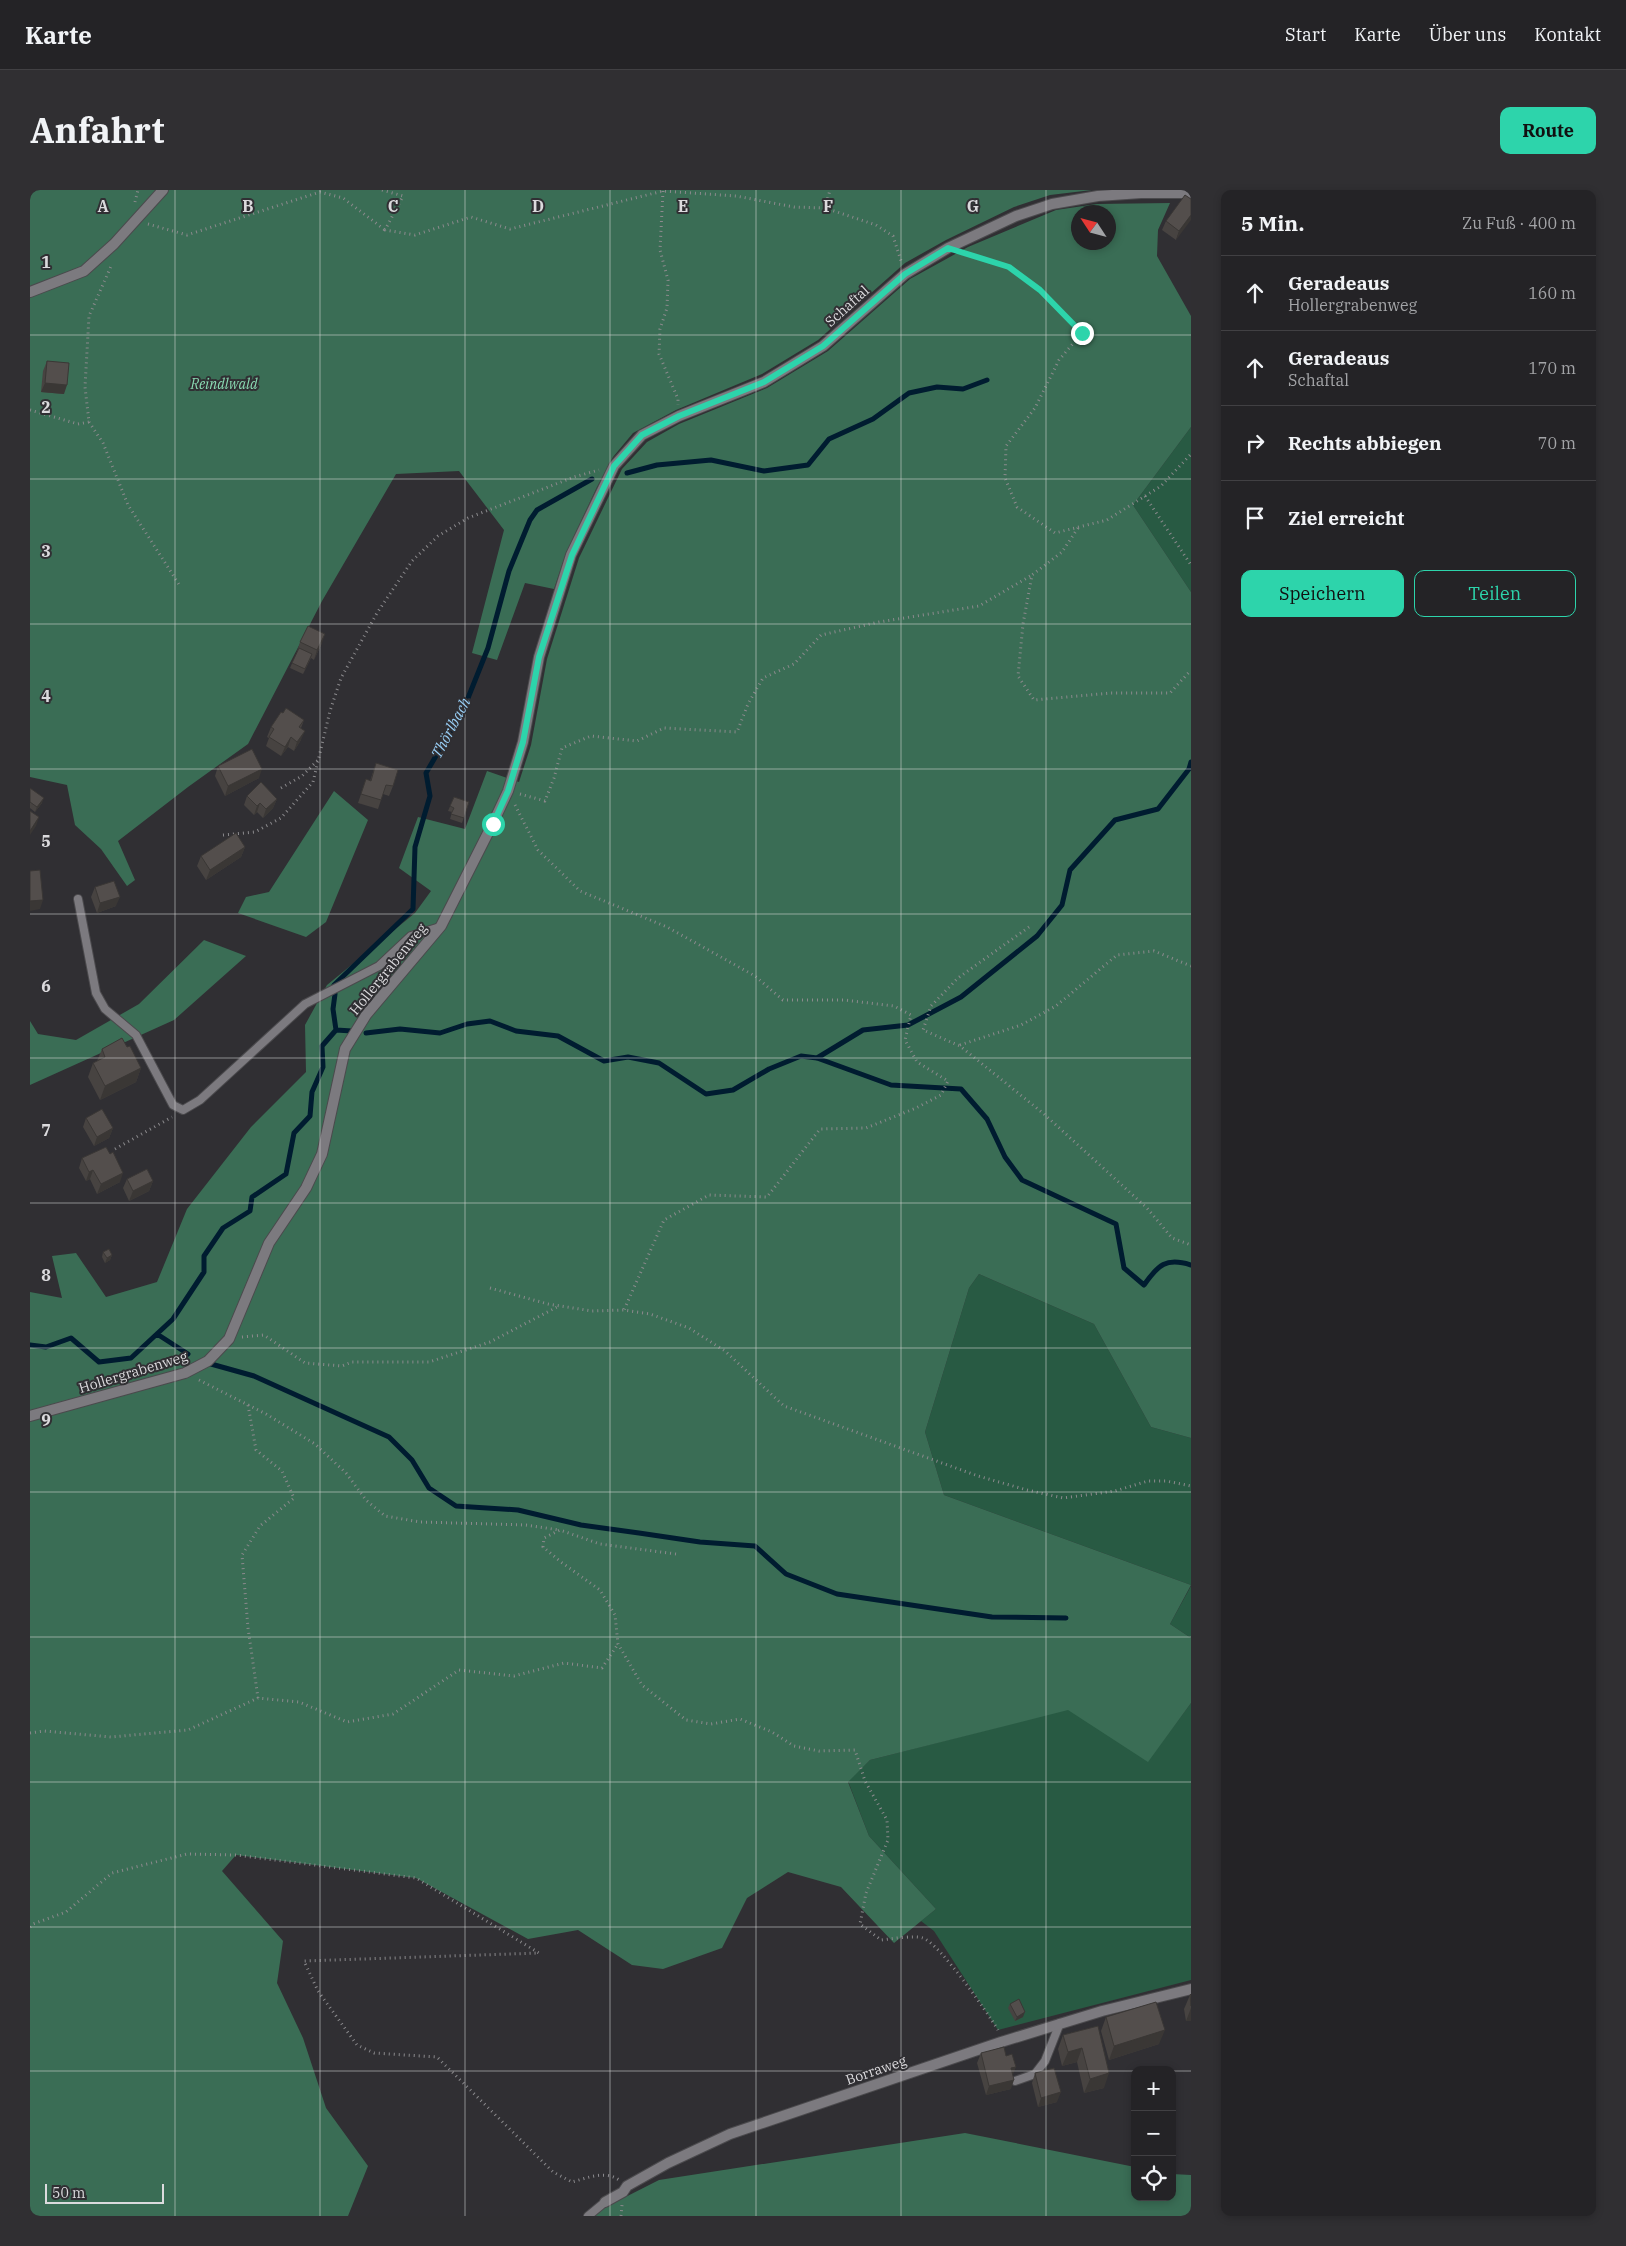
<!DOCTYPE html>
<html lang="de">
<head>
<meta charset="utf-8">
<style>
	body { margin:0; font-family:"IBM Plex Serif",serif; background:#302f32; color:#f1f3f6 }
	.controls { position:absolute; right:15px; bottom:15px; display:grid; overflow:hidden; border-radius:10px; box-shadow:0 2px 8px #0003 }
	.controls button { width:45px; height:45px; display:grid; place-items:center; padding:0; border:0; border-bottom:1px solid #414043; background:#242326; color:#f1f3f6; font:25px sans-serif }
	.compass { position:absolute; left:1041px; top:15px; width:45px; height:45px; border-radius:50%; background:#242326; box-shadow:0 2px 8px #0003; rotate:306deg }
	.scale { position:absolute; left:15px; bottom:12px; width:119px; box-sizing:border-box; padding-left:5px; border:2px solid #dbdadd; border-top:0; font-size:14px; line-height:18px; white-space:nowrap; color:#dbdadd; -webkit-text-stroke:4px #302f33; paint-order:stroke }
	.stop { position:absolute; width:15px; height:15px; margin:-11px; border:4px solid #2dd4ab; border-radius:50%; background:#fff }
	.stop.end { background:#2dd4ab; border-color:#fff; box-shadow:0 1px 5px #0008 }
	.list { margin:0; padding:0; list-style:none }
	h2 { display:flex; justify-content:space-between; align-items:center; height:65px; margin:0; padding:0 20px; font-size:21px }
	h2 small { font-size:16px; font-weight:400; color:#a3a4a7 }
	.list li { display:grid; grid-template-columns:32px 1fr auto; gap:15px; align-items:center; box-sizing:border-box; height:75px; padding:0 20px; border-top:1px solid #414043 }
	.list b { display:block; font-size:19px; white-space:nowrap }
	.list p { margin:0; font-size:16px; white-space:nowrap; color:#a3a4a7 }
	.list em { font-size:16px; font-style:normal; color:#a3a4a7 }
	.actions { display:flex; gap:10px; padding:15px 20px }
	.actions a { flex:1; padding:11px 0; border:1px solid #2dd4ab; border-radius:10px; text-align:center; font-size:18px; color:#2dd4ab }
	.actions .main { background:#2dd4ab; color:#111 }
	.icon { flex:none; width:28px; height:28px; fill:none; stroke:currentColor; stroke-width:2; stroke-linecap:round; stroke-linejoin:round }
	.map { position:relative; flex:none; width:1161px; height:2026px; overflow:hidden; border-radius:10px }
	header { display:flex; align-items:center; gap:30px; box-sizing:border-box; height:70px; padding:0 25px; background:#242326; border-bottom:1px solid #414043 }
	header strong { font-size:24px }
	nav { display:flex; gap:28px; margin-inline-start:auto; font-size:18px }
	.intro { display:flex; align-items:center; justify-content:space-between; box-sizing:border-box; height:120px; padding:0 30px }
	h1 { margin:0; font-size:35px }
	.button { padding:12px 22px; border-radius:10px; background:#2dd4ab; color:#111; font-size:18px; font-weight:700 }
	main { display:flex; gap:30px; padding:0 30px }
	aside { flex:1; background:#242326; border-radius:10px; box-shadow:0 2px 8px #0003 }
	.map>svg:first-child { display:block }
	.green { fill:#285a43 }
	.forest { fill:#3a6d55; fill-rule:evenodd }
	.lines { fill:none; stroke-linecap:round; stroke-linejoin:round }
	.stream { stroke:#001c30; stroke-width:5 }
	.service-casing { stroke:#4b4a4d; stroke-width:10 }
	.minor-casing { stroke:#4b4a4d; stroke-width:12 }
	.path { stroke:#8b8a8d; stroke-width:3; stroke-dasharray:1 4; stroke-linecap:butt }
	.service { stroke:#7c7a7f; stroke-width:8 }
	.minor { stroke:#7c7a7f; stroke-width:10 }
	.wall { fill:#474341 }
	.shaded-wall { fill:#3a3735 }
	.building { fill:#534e4c; stroke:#3a3735 }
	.route { stroke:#2dd4ab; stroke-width:6 }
	.grid { fill:none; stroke:#dbdadd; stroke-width:1; stroke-opacity:0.55 }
	.labels { text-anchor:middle; stroke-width:4; stroke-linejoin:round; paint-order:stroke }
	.street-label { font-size:14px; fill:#dbdadd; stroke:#302f33 }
	.park-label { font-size:14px; font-style:italic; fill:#8adbb3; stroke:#302f33 }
	.water-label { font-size:15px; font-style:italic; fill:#98cef5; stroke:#302f33 }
	.grid-label { font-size:16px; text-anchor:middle; font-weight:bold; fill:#dbdadd; stroke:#302f33; stroke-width:4; stroke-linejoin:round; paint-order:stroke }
</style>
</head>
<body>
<header>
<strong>Karte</strong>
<nav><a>Start</a><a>Karte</a><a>Über uns</a><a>Kontakt</a></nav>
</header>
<div class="intro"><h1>Anfahrt</h1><a class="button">Route</a></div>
<main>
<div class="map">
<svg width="1161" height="2026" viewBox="0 0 1161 2026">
	<rect width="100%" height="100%" fill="#302f33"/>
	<path class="green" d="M1161,237V402L1103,315Z
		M949,1084L1064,1134L1121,1237L1161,1248V1395L914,1305L895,1242L939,1098Z
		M1161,1396V1448L1140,1434Z
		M1161,1513V1790L968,1840L904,1741L891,1731L906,1719L839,1646L818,1591L840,1570L1038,1519L1118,1571Z"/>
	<path class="forest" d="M0,0H1062L1020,5L984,17L916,50L875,73L788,150L732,184L646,220L603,243L583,267L567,297L536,363L524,399L495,393L467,470L442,463L474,340L429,281L366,284L292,411L218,554L158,597L88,651L105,690L97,696L71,659L45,635L37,595L0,587Z
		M1140,13L1128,40L1127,66L1161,126V237L1103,315L1161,402V1248L1121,1237L1064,1134L949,1084L939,1098L895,1242L914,1305L1161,1395L1140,1434L1161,1448V1513L1118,1572L1038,1520L840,1570L818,1592L839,1646L906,1719L864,1753L811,1697L758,1682L717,1708L692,1758L633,1779L602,1775L548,1740L498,1749L386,1688L206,1665L192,1681L253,1751L247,1793L273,1848L296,1918L338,1976L318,2026H0V1102L32,1108L22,1066L46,1063L76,1107L127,1092L157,1019L221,937L276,882L275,835L297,795L385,723L401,701L369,678L388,627L435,639L457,581L489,592L501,555L517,469L549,368L592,279L617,252L649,234L737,198L798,161L880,89L938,57L1026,20L1067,14ZM1048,22H1078V52H1048Z
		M304,601L338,630L296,732L276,747L208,723L216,707L239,702Z
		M174,750L216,766L144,830L0,895V831L8,844L46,850L109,814Z
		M935,1943L1105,1977V2007H1142V1984L1161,1985V2026H558L629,1990Z"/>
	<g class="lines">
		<path class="stream" d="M597,283L627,275L681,270L734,281L778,275L799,249L843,229L879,203L907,197L933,199L957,190
			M304,795L383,719L385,657L400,606L396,583L434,518L458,458L479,381L500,330L507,320L562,289
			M306,840L322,841
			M336,843L370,839L410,843L437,834L460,831L486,841L528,846L574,871L598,867L629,873L676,904L703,900L739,879L771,866L787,868L861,895L931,899L957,929L975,967L992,990L1086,1034L1094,1078L1114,1095C1128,1075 1136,1067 1161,1075
			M787,868L833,840L878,835L931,807L1007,746L1032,715L1040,680L1085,630L1128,619L1159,579L1161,572
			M127,1144L158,1164
			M0,1155L16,1157L41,1148L69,1172L101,1168L143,1129L174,1082V1066L193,1038L220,1021L222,1007L256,984L264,943L280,926L282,902L293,877L292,856L306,840L303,819L305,804
			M181,1174L224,1186L359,1247L382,1270L399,1298L426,1316L488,1320L551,1335L609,1343L670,1352L725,1356L756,1384L807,1404L962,1427L1036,1428"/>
		<g class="service-casing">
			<path id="service" d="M48,709L66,803L75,819L106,845L143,915L153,920L170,910L275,814L349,776L381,746L410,737
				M985,1891L1005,1884L1015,1871L1030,1833
				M558,2026L575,2012"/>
		</g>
		<g class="minor-casing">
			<path id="minor" d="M1105,0L1111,3H1161
				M0,102L54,81L84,54L133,0
				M0,1226L155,1183L178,1171L199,1149L239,1053L276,998L292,964L315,859L336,825L411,736L463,633L478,601L493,552L509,467L541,365L584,276L612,245L649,226L734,192L793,156L875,84L918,58L986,26L1022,14L1068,6L1111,3
				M575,2012L593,2002L597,1996L638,1973L700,1944L971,1852L1072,1821L1161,1799"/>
		</g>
		<path class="path" d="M352,0L373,6L355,40L385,45L441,27L480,39L633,1L706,6L764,17L795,18L846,35L863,46L872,74
			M633,1L630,60L638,90L637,118L630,139L629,164L648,209V215
			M105,12L108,0
			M795,18L800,0
			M118,34L157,45L290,2L313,8L355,40
			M935,63L979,77L1010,100L1052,143L1029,170L1005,218L976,256L975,288L987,317L1025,343L1077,330L1131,296L1161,264
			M0,220L48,234L59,232L55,197L59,126L82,74
			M59,232L73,253L98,315L150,396
			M1115,306L1161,375
			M1048,338L1032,362L1002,385L993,434L988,486L1004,510L1081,503H1140L1161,480
			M251,598L272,586L289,569
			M490,604L515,611L524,588L532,558L561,546L607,551L634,538L707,542L718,514L733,488L764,474L791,445L849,432L949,416L1002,385
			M485,615L508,660L550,701L637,737L725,786L753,810H814L864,816L881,825L875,850L887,872L918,891L911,905L886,918L836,938L790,939L737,1007L679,1005L634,1030L594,1120
			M193,645L225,642L251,628L283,592L300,521L311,488L347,423L382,371L408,346L438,328L544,287L569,280
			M999,737L928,788L901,816L893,840L930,856L1014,924L1117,1018L1142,1048L1161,1055
			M930,855L991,835L1026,816L1087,765L1124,761L1161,776
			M85,959L142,927
			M460,1098L518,1114L562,1121L594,1120L620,1124L659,1138L695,1161L754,1216L948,1286L997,1300L1033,1308L1085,1301L1118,1291H1136L1161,1296
			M212,1147L234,1145L275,1173L312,1176L322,1172H399L460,1152L529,1116
			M169,1190L236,1224L285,1254L316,1283L336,1310L355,1326L390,1332L496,1335L529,1340
			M218,1215L226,1260L252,1281L264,1308L230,1336L212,1365L218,1438L228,1508
			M646,1364L570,1354L530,1340L514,1348L513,1357L531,1372L570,1400L585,1425L588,1454L612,1495L656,1530L681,1534L710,1529L742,1542L764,1556L789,1561L825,1560L835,1591L857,1630L858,1650L836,1703L830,1734L851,1750C861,1749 884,1745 893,1748C910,1754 957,1822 968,1840
			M0,1543L14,1541L81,1547L158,1540L228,1508L269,1512L317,1532L363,1524L429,1480L484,1486L534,1473L572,1478L588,1454
			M0,1737L3,1734L36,1722L82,1683L157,1664L206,1665L386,1688L509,1763L274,1771L288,1801L327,1855L344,1863L407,1867L523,1982L542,1992C557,1988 575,1980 589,1990
			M591,2026L592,2015"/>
		<use href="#service" class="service"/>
		<use href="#minor" class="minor"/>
	</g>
	<path class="wall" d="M1161,9L1146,50L1132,40L1136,31Z
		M17,171L34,204L11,202L13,181Z
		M270,452L292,453L284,470L281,468L273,484L260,478L267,462Z
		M253,523L274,530L271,538V550L264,561L258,557L251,566L236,556L239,548L237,547L241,537Z
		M346,573L363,596L359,606L353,604L348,619L328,613L336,589L340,591Z
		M188,576L229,588L195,606L185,586Z
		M0,598L12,613L5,622L0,618Z
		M217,606L247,609L243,618L233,628L227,622L224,625L214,615Z
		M424,607L439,612L432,633L420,629L422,622L418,621Z
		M215,657L211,667L176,690L167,676L171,666Z
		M65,697L86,716L67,723L61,707Z
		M97,857L111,878L106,892L70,910L58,887L63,873L67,871L72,859Z
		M56,928L83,938L79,948L64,956L53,937Z
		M52,968L90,992L67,1004L60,989L56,991L49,978Z
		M97,989L123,991L119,1001L99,1011L93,998Z
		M73,1062L82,1065L80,1070L75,1073L72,1067Z
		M1161,1804V1831H1156L1154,1819L1160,1805Z
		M980,1814L993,1827L985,1831L978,1818Z
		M1076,1827L1129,1854L1079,1870L1071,1841Z
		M1068,1836L1074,1898L1054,1903L1047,1872L1032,1876L1028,1859L1033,1845Z
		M951,1863L981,1899L956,1905L947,1873Z
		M1005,1883L1027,1912L1008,1917L1002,1893Z"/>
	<path class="shaded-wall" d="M1161,25V30L1146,50L1149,41Z
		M15,193L37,195L34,204L11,202Z
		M295,444L292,453L284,470L287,460Z
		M275,541L271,550L264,561L267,552Z
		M261,547L258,557L251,566L255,557Z
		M232,579L229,588L195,606L198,596Z
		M14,608L12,613L5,622L7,617Z
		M247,609L243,618L233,628L236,619Z
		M230,613L227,622L224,625L227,616Z
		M9,627L6,636L0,645V641Z
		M215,657L211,667L176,690L180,680Z
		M90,707L86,716L67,723L70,713Z
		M13,710L10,719L0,721V711Z
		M111,878L106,892L70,910L75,896Z
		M83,938L79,948L64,956L67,947Z
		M63,980L60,989L56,991L59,982Z
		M93,983L90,992L67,1004L71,994Z
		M123,991L119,1001L99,1011L103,1001Z
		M82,1065L80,1070L75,1073L77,1068Z
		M1161,1818V1831H1156Z
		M995,1822L993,1827L985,1831L987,1827Z
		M1135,1840L1129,1854L1079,1870L1084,1856Z
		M1052,1858L1047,1872L1032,1876L1038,1862Z
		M986,1877L982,1887L981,1878Z
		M1079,1883L1074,1898L1054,1903L1060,1889Z
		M984,1890L981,1899L956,1905L959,1896Z
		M1031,1902L1027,1912L1008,1917L1011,1908Z"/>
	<path class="building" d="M1155,5L1161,9V25L1149,41L1136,31Z
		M17,171L39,173L37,195L15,193Z
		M278,436L295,444L287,460L270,452Z
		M269,458L282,464L275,479L262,473Z
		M256,518L274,530L269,537L275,541L267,552L261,547L255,557L239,547L244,539L241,537L251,522L253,523Z
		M222,559L232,579L198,596L188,576Z
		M346,573L368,580L363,596L356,595L351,610L331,604L336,589L341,591Z
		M231,592L247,609L236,619L230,613L227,616L217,606Z
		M0,598L14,608L7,617L0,612Z
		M424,607L439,612L434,628L421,624L424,618L420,616Z
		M0,621L9,627L0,641Z
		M206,643L215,657L180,680L171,666Z
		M10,680L13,710L0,711V681Z
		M84,691L90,707L70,713L65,697Z
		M92,848L97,857L100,856L111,878L75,896L63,873L75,867L72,859Z
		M72,919L83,938L67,947L56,928Z
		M76,957L80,964L83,962L93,983L71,994L63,980L59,982L52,968Z
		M117,979L123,991L103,1001L97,989Z
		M79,1059L82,1065L77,1068L73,1062Z
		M1161,1804V1816L1160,1805Z
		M989,1809L995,1822L987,1827L980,1814Z
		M1126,1812L1135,1840L1084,1856L1076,1827Z
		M1068,1836L1079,1883L1060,1889L1052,1858L1038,1862L1033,1845Z
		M974,1857L976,1866L982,1864L986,1877L981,1878L984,1890L959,1896L951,1863Z
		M1024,1878L1031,1902L1011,1908L1005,1883Z"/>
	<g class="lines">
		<path class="route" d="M463,634L478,601L493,552L509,467L542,365L584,276L612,245L649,226L734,192L793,156L875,84L918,58L979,77L1010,100L1052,143"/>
	</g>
	<path class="grid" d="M145,0V2026M290,0V2026M435,0V2026M580,0V2026M726,0V2026M871,0V2026M1016,0V2026M0,145H1161M0,289H1161M0,434H1161M0,579H1161M0,724H1161M0,868H1161M0,1013H1161M0,1158H1161M0,1302H1161M0,1447H1161M0,1592H1161M0,1737H1161M0,1881H1105M1142,1881H1161"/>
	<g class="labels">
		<g class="street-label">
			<text transform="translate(817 116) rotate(-42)" y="5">Schaftal</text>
			<text transform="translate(358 779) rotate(-51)" y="5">Hollergrabenweg</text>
			<text transform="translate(103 1182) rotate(-17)" y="5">Hollergrabenweg</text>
			<text transform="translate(846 1880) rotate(-19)" y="5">Borraweg</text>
		</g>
		<g class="park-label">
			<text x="194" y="199">Reindlwald</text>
		</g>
		<g class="water-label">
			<text transform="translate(421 538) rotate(-62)" y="5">Thörlbach</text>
		</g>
	</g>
	<g class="grid-label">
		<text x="73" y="22">A</text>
		<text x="218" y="22">B</text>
		<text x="363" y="22">C</text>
		<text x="508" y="22">D</text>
		<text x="653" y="22">E</text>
		<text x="798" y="22">F</text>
		<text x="943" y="22">G</text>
		<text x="16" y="78">1</text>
		<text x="16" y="223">2</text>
		<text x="16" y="367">3</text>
		<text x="16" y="512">4</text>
		<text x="16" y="657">5</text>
		<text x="16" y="802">6</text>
		<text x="16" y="946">7</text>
		<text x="16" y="1091">8</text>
		<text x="16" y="1236">9</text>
	</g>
</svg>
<div class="controls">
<button>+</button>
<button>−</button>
<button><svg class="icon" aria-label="locate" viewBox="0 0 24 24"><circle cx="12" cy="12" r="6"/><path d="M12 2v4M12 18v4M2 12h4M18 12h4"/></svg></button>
</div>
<svg class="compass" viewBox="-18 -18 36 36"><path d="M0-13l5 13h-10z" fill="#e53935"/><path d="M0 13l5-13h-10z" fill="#a3a4a7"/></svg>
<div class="scale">50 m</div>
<div class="stop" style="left:463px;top:634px"></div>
<div class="stop end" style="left:1052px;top:143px"></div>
</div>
<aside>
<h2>5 Min.<small>Zu Fuß · 400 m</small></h2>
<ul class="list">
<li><svg class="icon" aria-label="ahead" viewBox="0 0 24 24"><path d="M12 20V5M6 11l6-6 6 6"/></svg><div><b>Geradeaus</b><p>Hollergrabenweg</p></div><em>160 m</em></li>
<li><svg class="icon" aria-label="ahead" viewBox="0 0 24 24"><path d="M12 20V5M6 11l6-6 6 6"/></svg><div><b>Geradeaus</b><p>Schaftal</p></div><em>170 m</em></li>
<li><svg class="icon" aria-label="right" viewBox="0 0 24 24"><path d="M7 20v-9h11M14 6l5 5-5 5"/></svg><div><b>Rechts abbiegen</b></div><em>70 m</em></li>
<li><svg class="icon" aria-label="arrive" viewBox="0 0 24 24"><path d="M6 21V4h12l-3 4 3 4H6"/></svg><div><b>Ziel erreicht</b></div></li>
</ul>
<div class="actions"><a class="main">Speichern</a><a>Teilen</a></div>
</aside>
</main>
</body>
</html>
